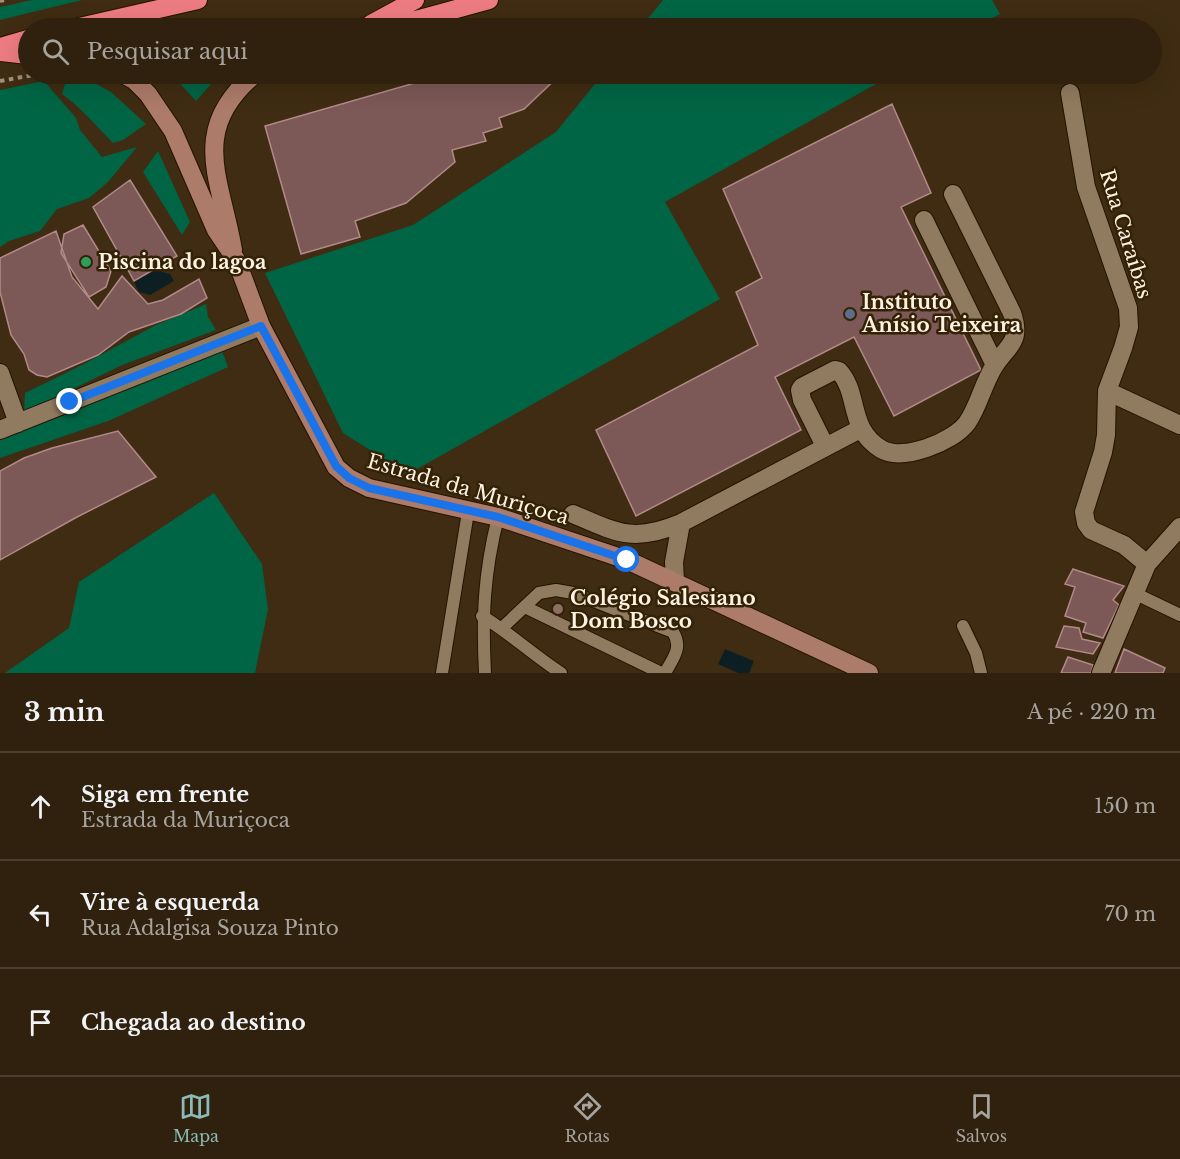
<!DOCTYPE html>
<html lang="pt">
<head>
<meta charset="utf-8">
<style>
	body { margin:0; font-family:"Libre Baskerville",serif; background:#372917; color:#f1f3f6 }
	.stop { position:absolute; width:18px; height:18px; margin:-14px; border:4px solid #1a73e8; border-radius:50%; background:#fff }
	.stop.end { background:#1a73e8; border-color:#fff; box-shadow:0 2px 6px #0008 }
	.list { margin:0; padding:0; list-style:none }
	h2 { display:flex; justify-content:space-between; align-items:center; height:78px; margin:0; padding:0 24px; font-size:26px }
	h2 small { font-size:20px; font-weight:400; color:#a7a39e }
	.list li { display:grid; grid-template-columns:39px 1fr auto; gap:18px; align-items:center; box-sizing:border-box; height:108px; padding:0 24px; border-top:2px solid #4a3e2e }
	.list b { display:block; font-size:22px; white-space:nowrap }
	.list p { margin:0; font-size:20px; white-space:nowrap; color:#a7a39e }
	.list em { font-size:20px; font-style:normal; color:#a7a39e }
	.icon { flex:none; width:33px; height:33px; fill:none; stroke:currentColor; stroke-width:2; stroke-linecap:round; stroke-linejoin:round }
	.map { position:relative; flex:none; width:1180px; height:673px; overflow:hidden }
	.search { position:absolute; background:#2f210e; box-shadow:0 6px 24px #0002; left:18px; right:18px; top:18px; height:66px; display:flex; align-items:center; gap:15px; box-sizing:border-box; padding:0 21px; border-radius:33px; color:#a7a39e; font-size:22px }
	.sheet { height:402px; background:#2f210e }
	nav { display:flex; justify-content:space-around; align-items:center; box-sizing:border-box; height:84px; border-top:2px solid #4a3e2e; background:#2f210e; font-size:16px; color:#a7a39e }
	nav a { display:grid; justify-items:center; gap:3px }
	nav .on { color:#8bbbb9 }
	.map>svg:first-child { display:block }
	.green { fill:#006544 }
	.water { fill:#0e1f23 }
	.building { fill:#7c5856; stroke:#b18a88; stroke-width:1.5 }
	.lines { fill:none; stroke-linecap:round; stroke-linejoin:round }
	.lane-casing { stroke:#251300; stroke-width:14 }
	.street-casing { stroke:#251300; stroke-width:20 }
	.secondary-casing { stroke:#251300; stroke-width:20 }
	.highway-casing { stroke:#251300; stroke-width:20 }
	.path { stroke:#a0907c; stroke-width:4; stroke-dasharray:4.5 4.5; stroke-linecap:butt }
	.lane { stroke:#917b60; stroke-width:12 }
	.street { stroke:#917b60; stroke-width:18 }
	.secondary { stroke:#ad7b6a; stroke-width:18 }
	.highway { stroke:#ed7c82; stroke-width:18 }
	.route { stroke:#1a73e8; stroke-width:8 }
	.leisure-dot { fill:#2e9e5b; stroke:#342207; stroke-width:2 }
	.service-dot { fill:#5c6f8a; stroke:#342207; stroke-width:2 }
	.education-dot { fill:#8d6e63; stroke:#342207; stroke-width:2 }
	.labels { text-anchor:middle; stroke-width:5; stroke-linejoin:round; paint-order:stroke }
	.street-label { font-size:20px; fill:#fef2e3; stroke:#342207 }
	.poi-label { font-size:20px; font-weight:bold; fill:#fef2e3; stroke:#342207; text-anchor:start }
</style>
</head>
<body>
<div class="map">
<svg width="1180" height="673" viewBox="0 0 1180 673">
	<rect width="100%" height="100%" fill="#3f2c12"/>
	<path class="green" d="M32,0H82L0,20V7Z
		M663,0H992L1000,14L974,28H640Z
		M171,74H220L196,101Z
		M603,74H894L665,202L720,299L408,474L343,433L265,273L413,225L556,132Z
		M85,78L111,92L146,124L123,140L113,143C96,126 82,108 62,94L65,84Z
		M44,81L76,118L80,130L102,157L137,147L108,182L89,198L57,209L40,231L9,241L0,247V90Z
		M158,151L190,222L182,235L143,172Z
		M206,304L208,317L216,330L122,365L24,413L25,393L84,364L156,325Z
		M222,351L228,367L108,421L0,458V435Z
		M214,493L262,564L268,609L255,673H5L69,628L79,582Z"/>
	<path class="water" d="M155,270L170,274L174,281L150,295L139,292L134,282Z
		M725,649L754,661L749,673H738L718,664Z"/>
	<path class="building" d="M446,74H561L524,109L499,118L502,127L483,133L486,141L452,150L455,162L406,203L355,221L360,237L301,254L265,126Z
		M892,104L931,193L901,207L981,370L894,416L854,337L775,377L801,430L636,516L596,430L758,345L736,292L762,278L723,189Z
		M130,180L177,256L134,281L93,207Z
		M83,225L111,271L106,287L89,297L61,253L64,234Z
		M56,231L72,277L98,309L122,276L148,304L163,300L199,279L207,298L181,314L129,332L98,355L47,377L37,375L29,370L24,354L11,335L0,292V258Z
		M118,431L156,477L77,517L0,560V471L24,458L52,448Z
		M1073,569L1124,586L1113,600L1119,605L1103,638L1083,632L1086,623L1065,616L1075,587L1065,584Z
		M1064,626L1079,628L1082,639L1100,643L1093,654L1056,647Z
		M1124,649L1165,668L1163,673H1115Z
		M1068,657L1093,665L1091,673H1061Z"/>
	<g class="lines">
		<g class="lane-casing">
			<path id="lane" d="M1134,593L1180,615
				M525,607L661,673
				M482,616C510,633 534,656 561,673
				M963,626L976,653L981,673
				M502,628L539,593L556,590L573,593L673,632C683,648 673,658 665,673
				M442,673L468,512
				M485,673C482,616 484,573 498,517"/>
		</g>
		<g class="street-casing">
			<path id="street" d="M1070,93L1086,187L1128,308L1129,327L1123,348L1107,391L1106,435L1103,452L1084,512L1086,523L1091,530L1124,545L1147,564
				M924,220L995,365
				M0,373L18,423
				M1107,391L1180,425
				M0,430L261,326
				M825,446L802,400L800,390L802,387L835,370L839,371C860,394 847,428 881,449C902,462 953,442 967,423C979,406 983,383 995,365C1008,345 1022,342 1012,313L953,194
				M573,514C617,533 634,543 681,523L860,429
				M675,581L674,562L681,523
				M1101,673L1147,564L1180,527"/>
		</g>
		<g class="secondary-casing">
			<path id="secondary" d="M123,74L134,80L148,94L173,131L216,230L235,258L242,275L261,326L336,467L349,478L369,488L498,517L627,560L869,673
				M233,250C221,179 188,130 255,74"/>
		</g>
		<g class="highway-casing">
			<path id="highway" d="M371,24L415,0
				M75,28L198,0
				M360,28L416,20L489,0
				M0,47L28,39
				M0,52L28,55"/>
		</g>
		<path class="path" d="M0,1L4,0
			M0,81L39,74"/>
		<use href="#lane" class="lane"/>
		<use href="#street" class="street"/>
		<use href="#secondary" class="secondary"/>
		<use href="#highway" class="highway"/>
	</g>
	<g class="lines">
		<path class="route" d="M70,402L261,326L336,466L349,478L369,488L498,517L627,560"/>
	</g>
	<circle class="leisure-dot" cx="86" cy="262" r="6"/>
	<circle class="service-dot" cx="850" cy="314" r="6"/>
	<circle class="education-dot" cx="558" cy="609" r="6"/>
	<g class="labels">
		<g class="street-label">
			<text transform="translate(1126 234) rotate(73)" y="7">Rua Caraíbas</text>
			<text transform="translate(468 489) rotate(16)" y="7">Estrada da Muriçoca</text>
		</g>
		<g class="poi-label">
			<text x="98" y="269">Piscina do lagoa</text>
			<text x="862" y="309">Instituto<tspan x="862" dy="23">Anísio Teixeira</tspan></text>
			<text x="570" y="605">Colégio Salesiano<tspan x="570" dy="23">Dom Bosco</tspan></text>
		</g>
	</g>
</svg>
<div class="stop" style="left:627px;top:560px"></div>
<div class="stop end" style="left:70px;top:402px"></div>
<div class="search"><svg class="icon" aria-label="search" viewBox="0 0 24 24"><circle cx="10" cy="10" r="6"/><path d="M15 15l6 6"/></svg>Pesquisar aqui</div>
</div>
<section class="sheet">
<h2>3 min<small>A pé · 220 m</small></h2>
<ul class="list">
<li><svg class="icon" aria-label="ahead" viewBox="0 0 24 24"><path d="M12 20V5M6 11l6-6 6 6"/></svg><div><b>Siga em frente</b><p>Estrada da Muriçoca</p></div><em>150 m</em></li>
<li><svg class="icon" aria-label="left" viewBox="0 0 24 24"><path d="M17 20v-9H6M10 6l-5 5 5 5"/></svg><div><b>Vire à esquerda</b><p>Rua Adalgisa Souza Pinto</p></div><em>70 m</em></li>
<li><svg class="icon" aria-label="arrive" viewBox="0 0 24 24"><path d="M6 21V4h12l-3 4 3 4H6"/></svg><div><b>Chegada ao destino</b></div></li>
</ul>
</section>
<nav>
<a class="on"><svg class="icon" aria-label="map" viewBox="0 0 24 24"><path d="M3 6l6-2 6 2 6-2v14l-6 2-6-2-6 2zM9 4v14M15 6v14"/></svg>Mapa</a>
<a><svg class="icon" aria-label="directions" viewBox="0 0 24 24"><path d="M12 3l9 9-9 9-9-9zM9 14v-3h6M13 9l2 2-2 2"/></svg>Rotas</a>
<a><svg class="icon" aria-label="saved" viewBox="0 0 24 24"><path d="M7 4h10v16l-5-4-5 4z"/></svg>Salvos</a>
</nav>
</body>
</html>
